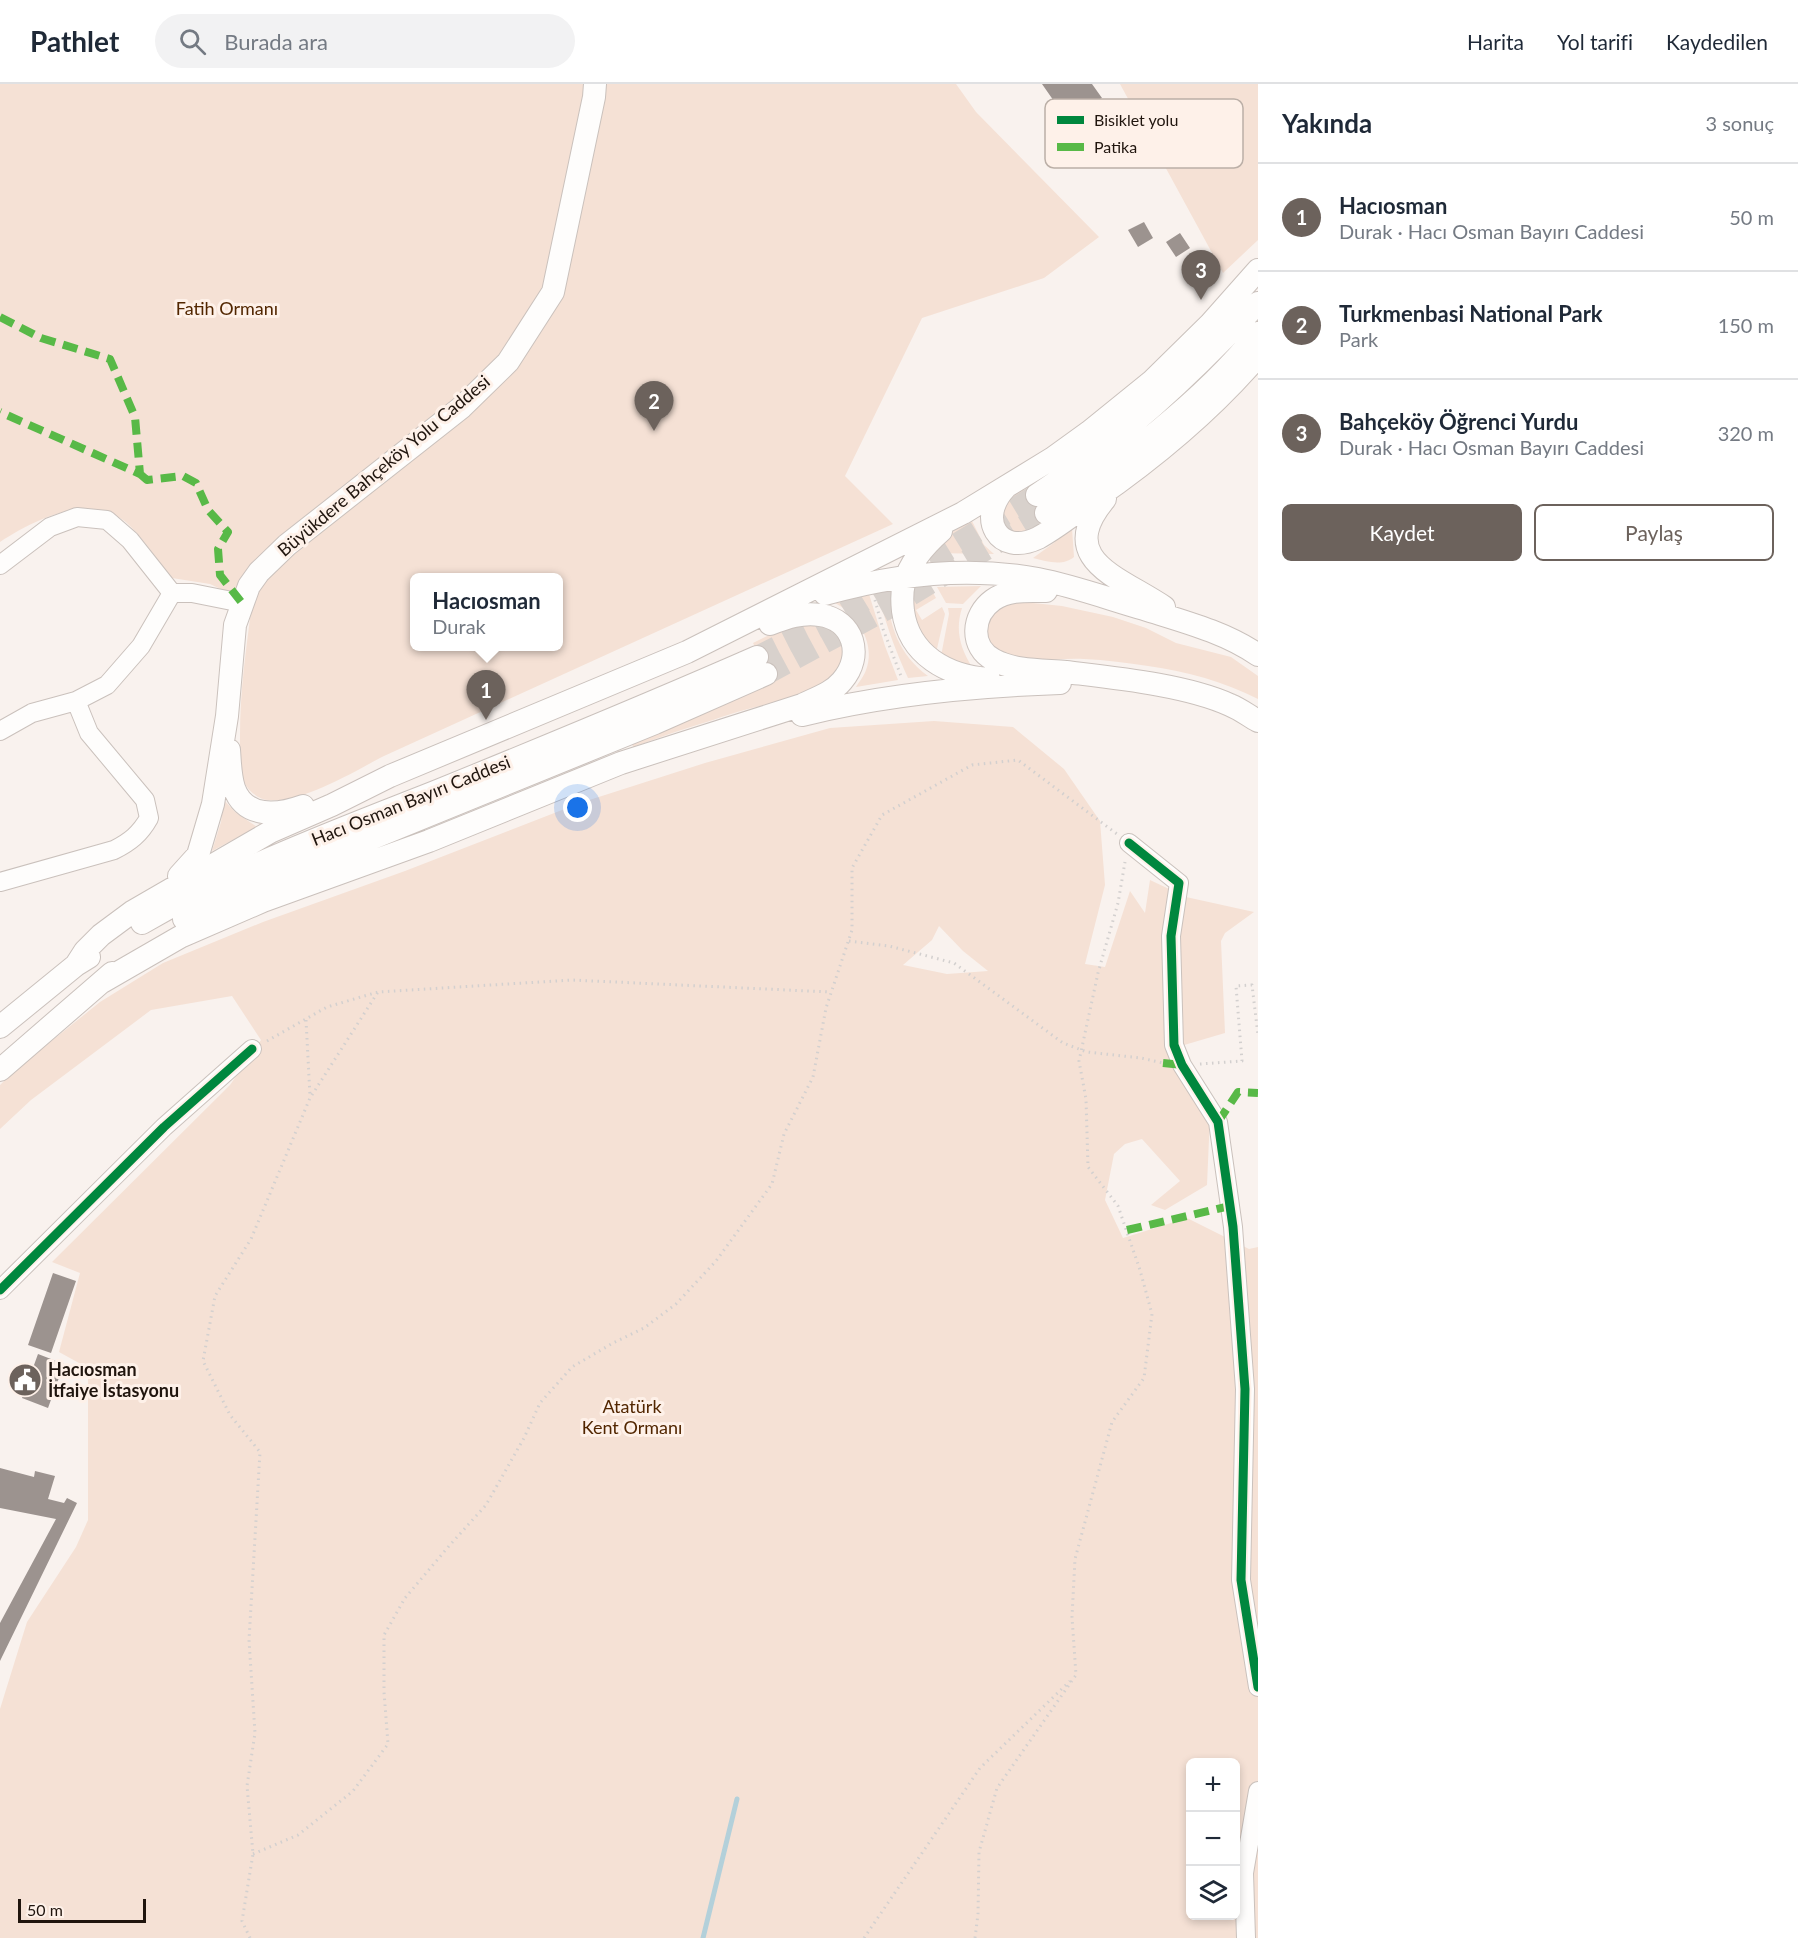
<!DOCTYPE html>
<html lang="tr">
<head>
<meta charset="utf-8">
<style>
	body { margin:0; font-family:Lato,sans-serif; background:#f2f2f3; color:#1f2937 }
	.controls { position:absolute; right:18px; bottom:18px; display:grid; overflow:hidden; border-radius:9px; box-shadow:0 3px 9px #0003 }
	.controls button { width:54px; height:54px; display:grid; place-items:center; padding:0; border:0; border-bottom:2px solid #e0e1e3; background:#fff; color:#1f2937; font:30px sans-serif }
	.scale { position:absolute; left:18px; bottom:15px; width:128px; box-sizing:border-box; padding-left:6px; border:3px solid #20150e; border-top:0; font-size:16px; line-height:21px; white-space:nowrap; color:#20150e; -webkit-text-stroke:4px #fef1e9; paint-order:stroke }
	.you { position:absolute; left:578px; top:724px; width:21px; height:21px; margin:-15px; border:4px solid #fff; border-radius:50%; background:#1a73e8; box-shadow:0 0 0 9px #1a73e833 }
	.badge { display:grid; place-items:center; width:39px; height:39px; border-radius:50%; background:#6c625c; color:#fff; font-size:20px; font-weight:700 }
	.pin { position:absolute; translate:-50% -50px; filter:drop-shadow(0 2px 3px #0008) }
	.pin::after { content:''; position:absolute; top:32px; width:21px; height:18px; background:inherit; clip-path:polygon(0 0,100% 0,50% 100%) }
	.popup { position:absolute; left:410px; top:489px; width:153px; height:78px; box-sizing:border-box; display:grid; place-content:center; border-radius:9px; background:#fff; filter:drop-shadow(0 2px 4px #0005); font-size:20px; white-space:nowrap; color:#747a83 }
	.popup b { font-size:22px; color:#1f2937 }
	.popup::after { content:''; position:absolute; left:50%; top:100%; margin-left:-12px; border:12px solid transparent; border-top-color:#fff }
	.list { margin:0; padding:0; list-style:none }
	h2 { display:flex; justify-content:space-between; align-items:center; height:78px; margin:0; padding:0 24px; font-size:26px }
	h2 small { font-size:20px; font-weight:400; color:#747a83 }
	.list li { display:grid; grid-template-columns:39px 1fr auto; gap:18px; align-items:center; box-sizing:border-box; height:108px; padding:0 24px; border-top:2px solid #e0e1e3 }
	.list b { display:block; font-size:22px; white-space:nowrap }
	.list p { margin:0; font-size:20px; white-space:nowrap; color:#747a83 }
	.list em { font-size:20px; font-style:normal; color:#747a83 }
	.actions { display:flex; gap:12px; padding:18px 24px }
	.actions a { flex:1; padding:14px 0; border:2px solid #6c625c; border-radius:9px; text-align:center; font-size:21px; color:#6c625c }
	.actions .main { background:#6c625c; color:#fff }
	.icon { flex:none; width:33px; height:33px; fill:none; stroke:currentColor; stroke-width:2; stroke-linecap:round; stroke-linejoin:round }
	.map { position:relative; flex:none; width:1258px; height:1854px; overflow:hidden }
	header { display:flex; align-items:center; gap:36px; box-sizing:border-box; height:84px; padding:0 30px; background:#fff; border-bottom:2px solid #e0e1e3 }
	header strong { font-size:28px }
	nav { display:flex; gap:33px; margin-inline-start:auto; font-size:21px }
	.search { width:420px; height:54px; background:#f2f2f3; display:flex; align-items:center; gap:15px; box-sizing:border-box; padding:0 21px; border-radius:33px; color:#747a83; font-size:22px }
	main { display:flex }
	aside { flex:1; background:#fff }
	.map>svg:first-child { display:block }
	.green { fill:#f5e1d5; fill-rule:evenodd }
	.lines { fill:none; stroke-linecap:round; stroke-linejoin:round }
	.stream { stroke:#b3d0da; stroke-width:5 }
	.building { fill:#9c938f }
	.major-tunnel { stroke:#d8d1cc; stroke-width:22; stroke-dasharray:22 11; stroke-linecap:butt }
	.minor-casing { stroke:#cac1bc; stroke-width:20 }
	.major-casing { stroke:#cac1bc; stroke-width:24 }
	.path { stroke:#d3d0cf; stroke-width:3; stroke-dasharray:1.5 4.5; stroke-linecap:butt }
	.minor { stroke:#fefdfc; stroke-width:18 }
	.major { stroke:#fefdfc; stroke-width:22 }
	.path-bridge { stroke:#d3d0cf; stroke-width:3; stroke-dasharray:1.5 4.5; stroke-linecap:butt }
	.quiet { stroke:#58b947; stroke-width:8; stroke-dasharray:15 8; stroke-linecap:butt }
	.cycleway-casing { stroke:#fef1e9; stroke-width:13 }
	.cycleway { stroke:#00873e; stroke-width:9 }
	.labels { text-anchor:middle; stroke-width:6; stroke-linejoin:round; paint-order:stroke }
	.park-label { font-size:18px; fill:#522600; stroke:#fef1e9 }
	.street-label { font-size:18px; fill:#20150e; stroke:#fef1e9 }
	.poi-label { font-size:18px; font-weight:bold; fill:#20150e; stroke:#fef1e9; text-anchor:start }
	.key { fill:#fef1e9; stroke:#bbafa7; stroke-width:1.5 }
	.key-label { font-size:16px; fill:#20150e }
</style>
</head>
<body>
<header>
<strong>Pathlet</strong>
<div class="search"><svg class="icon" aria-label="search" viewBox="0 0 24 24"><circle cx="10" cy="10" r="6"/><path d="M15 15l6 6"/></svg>Burada ara</div>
<nav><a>Harita</a><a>Yol tarifi</a><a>Kaydedilen</a></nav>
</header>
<main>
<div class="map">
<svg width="1258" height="1854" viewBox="0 0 1258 1854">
	<rect width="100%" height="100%" fill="#f9f2ee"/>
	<path class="green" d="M0,0H956L976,28L1099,153L1044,194L922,234L845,392L893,440L384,672C353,688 303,719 269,716C259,716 248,707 244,698C239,684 240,667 240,652C240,607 246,565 252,520L210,500L172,494C158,477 146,458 131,443C94,405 36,435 0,458ZM414,494H558V562H414Z
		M1120,0H1258V156L1223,189Z
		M1023,403L1043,438C1028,446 1021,452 1004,445L1001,426L1005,418Z
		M972,437L984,461L994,470L931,469L947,451Z
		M1072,444L1074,473C1062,483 1046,477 1033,474L1055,458L1054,455Z
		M981,502L963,520L946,519L937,503Z
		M915,503L931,505L936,514L916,526L922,536L942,523L945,530L936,569L922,557L910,514Z
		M887,507C889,542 899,571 928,592L908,594C895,566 885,538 878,509Z
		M869,510L885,562L898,596L856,603C859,598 864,592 866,586C876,560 858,531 835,519Z
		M1014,517L1062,522L1113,533L1146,544L1176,559L1231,573L1258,592V615C1225,598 1186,587 1148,582C1127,579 1106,576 1084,575C1050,573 1016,585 987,561L985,534L997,523Z
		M948,524H962C955,546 960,564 972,583L941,572L949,530Z
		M803,541C818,542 829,544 839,557C843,563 843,572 841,579C828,611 776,617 748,625C736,628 724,632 713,636C686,644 660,653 633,663L632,659L773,598L753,559L781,545Z
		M934,637L1013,643L1064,685L1100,737L1105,801L1085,880L1105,883L1130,807L1145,829L1150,796L1186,813L1254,828L1225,849L1221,857L1225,949L1174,964L1210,1032L1207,1101L1165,1126L1151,1121L1180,1097L1142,1055L1125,1060L1114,1070L1105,1116L1123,1154L1187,1134L1249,1165L1258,1163V1854H0V1625L27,1538L76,1463L88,1436V1284L59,1268L80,1189L52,1178L230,1001L261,956L232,912L151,926L31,1016L0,1045V1001L13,988L100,918L163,879L263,838L405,787L580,719L705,679L830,644ZM939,842L963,867L988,887L947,890L903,881L932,856ZM1190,1678H1236V1832H1190Z
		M224,716L235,728L257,743L212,767L221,738Z"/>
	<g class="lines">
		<path class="stream" d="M703,1854L737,1715"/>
	</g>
	<path class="building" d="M1042,0H1092L1102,14L1065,33Z
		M1144,138L1153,154L1138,163L1128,146Z
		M1180,149L1190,164L1176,173L1166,158Z
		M53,1189L76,1197L51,1269L28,1261Z
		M38,1270L64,1280L48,1324L22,1314Z
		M0,1384L34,1393L35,1387L55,1392L48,1415L64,1419L67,1414L77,1419L0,1577V1539L56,1435L0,1424Z"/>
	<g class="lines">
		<path class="major-tunnel" d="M757,573L839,532L1037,411
			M766,590L892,522L1046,429"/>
		<g class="minor-casing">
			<path id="minor" d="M0,481L50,443L77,433L107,436L130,456L172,509
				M0,647L32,629L76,617L107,601L141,562L172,509H192L242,519
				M1129,759L1179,799L1171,852L1174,961L1182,981L1218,1038L1233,1143L1245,1305L1241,1496L1258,1603
				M0,798L114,766C130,758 140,750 149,734L145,716L89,649L76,617
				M0,1206L164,1043L252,965
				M1246,1854L1244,1789L1258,1707"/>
		</g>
		<g class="major-casing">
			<path id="major" d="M1006,403C976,434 998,473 1038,454C1058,443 1076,428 1095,415C1154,374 1211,327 1258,272
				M1037,411C1121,356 1190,292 1258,219
				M1105,415C1054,476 1120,493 1164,523
				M1046,429C1122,377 1200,321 1258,249
				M941,447C925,461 910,478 904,499C902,507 902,518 903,527C909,571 947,592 989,595
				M1046,507C1028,507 1008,505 993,516C972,531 969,563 994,576C1014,587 1043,586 1066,588C1115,594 1186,601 1230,621C1240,625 1249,632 1258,637
				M825,510C895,490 967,482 1038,495C1074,502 1109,515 1144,525C1182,537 1225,548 1258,571
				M802,631C886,610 974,602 1060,599
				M229,666C230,678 230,692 234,704C245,735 278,731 303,722
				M179,792L198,771L213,720L227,632L235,541L249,502L259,488L287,461L462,323L508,278L553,208L594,13L595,0
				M184,835L223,815L655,639L766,590
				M142,839C234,785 336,747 435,708C543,664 650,620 757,573
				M76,881L85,867L101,851L132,828L270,748L332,721L390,692L687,568L963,429L1053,374L1089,348L1152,297L1211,239L1258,186
				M102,898L180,853L263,817L429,757L621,679L802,621C816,614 832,609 842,597C864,572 854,536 820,531C802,528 786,534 770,540
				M0,943L76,881L89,873
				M0,986L112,889"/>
		</g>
		<path class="path" d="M875,516L883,545L901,592
			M306,936L310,1012
			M267,957L327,923L378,908L572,896L830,908
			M1200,980L1242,977L1236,902L1252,901L1258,951
			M253,1770L298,1751L353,1707L388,1660L384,1608V1551L405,1514L449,1462L486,1421L524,1354L540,1319L572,1283L613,1259L644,1244L676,1220L716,1177L772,1100L784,1050L813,993L826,924L852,846V784L882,731L972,681L1018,676L1117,750
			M250,1854L242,1837L253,1770L247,1702L255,1649L249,1556L260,1368L230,1331L203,1277L215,1212L251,1155L310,1014L378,908
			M864,1854L980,1684L1070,1597
			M975,1854L978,1830L979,1768L997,1704L1076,1591L1072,1533L1075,1475L1112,1338L1144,1294L1152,1230L1140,1186L1118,1122L1088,1083L1086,1015L1079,977L1098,889L1118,819L1125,778"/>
		<use href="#minor" class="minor"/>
		<use href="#major" class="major"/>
		<path class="path-bridge" d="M849,857L889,862L954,879L1063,959L1087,968L1141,974L1163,979"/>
		<path class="quiet" d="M0,233L41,254L110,275L135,333L140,390L0,328
			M140,390L147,396L183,392L196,399L208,426L228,448L218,465L220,491L242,519
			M1163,979L1182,981
			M1218,1038L1238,1008L1258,1009
			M1127,1146L1230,1122"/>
		<g class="cycleway-casing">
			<path id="cycleway" d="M1129,759L1179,799L1171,852L1174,961L1182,981L1218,1038L1233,1143L1245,1305L1241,1496L1258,1603
				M0,1206L164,1043L252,965"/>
		</g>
		<use href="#cycleway" class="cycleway"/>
	</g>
	<defs>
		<g id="civic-disc" transform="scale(1.725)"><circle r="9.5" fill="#6c625c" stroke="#fef1e9"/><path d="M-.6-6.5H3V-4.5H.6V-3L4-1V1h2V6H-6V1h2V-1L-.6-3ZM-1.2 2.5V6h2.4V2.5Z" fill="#fff"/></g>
	</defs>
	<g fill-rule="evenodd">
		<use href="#civic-disc" x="25" y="1296"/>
	</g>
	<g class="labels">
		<g class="park-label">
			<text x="227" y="231">Fatih Ormanı</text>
			<text x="632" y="1329">Atatürk<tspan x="632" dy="21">Kent Ormanı</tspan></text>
		</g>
		<g class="street-label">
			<text transform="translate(384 382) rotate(-40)" y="6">Büyükdere Bahçeköy Yolu Caddesi</text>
			<text transform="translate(411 717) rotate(-22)" y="6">Hacı Osman Bayırı Caddesi</text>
		</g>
		<g class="poi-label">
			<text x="48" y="1292">Hacıosman<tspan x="48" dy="21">İtfaiye İstasyonu</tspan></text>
		</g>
	</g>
	<rect x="1045" y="15" width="198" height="69" rx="9" class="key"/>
	<rect x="1057" y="32" width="27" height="8" fill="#00873e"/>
	<rect x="1057" y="59" width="27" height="8" fill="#58b947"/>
	<g class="key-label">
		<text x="1094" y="42">Bisiklet yolu</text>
		<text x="1094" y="69">Patika</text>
	</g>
</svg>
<div class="controls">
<button>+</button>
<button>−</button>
<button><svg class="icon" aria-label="layers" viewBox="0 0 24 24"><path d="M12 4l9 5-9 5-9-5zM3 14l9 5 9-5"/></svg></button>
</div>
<div class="scale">50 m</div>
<div class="you"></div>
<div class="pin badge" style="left:486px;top:636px">1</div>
<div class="popup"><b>Hacıosman</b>Durak</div>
<div class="pin badge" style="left:654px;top:347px">2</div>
<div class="pin badge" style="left:1201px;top:216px">3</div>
</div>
<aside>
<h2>Yakında<small>3 sonuç</small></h2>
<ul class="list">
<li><span class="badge">1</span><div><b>Hacıosman</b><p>Durak · Hacı Osman Bayırı Caddesi</p></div><em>50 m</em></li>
<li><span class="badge">2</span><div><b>Turkmenbasi National Park</b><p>Park</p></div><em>150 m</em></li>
<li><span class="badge">3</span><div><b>Bahçeköy Öğrenci Yurdu</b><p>Durak · Hacı Osman Bayırı Caddesi</p></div><em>320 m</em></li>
</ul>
<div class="actions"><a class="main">Kaydet</a><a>Paylaş</a></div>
</aside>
</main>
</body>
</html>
